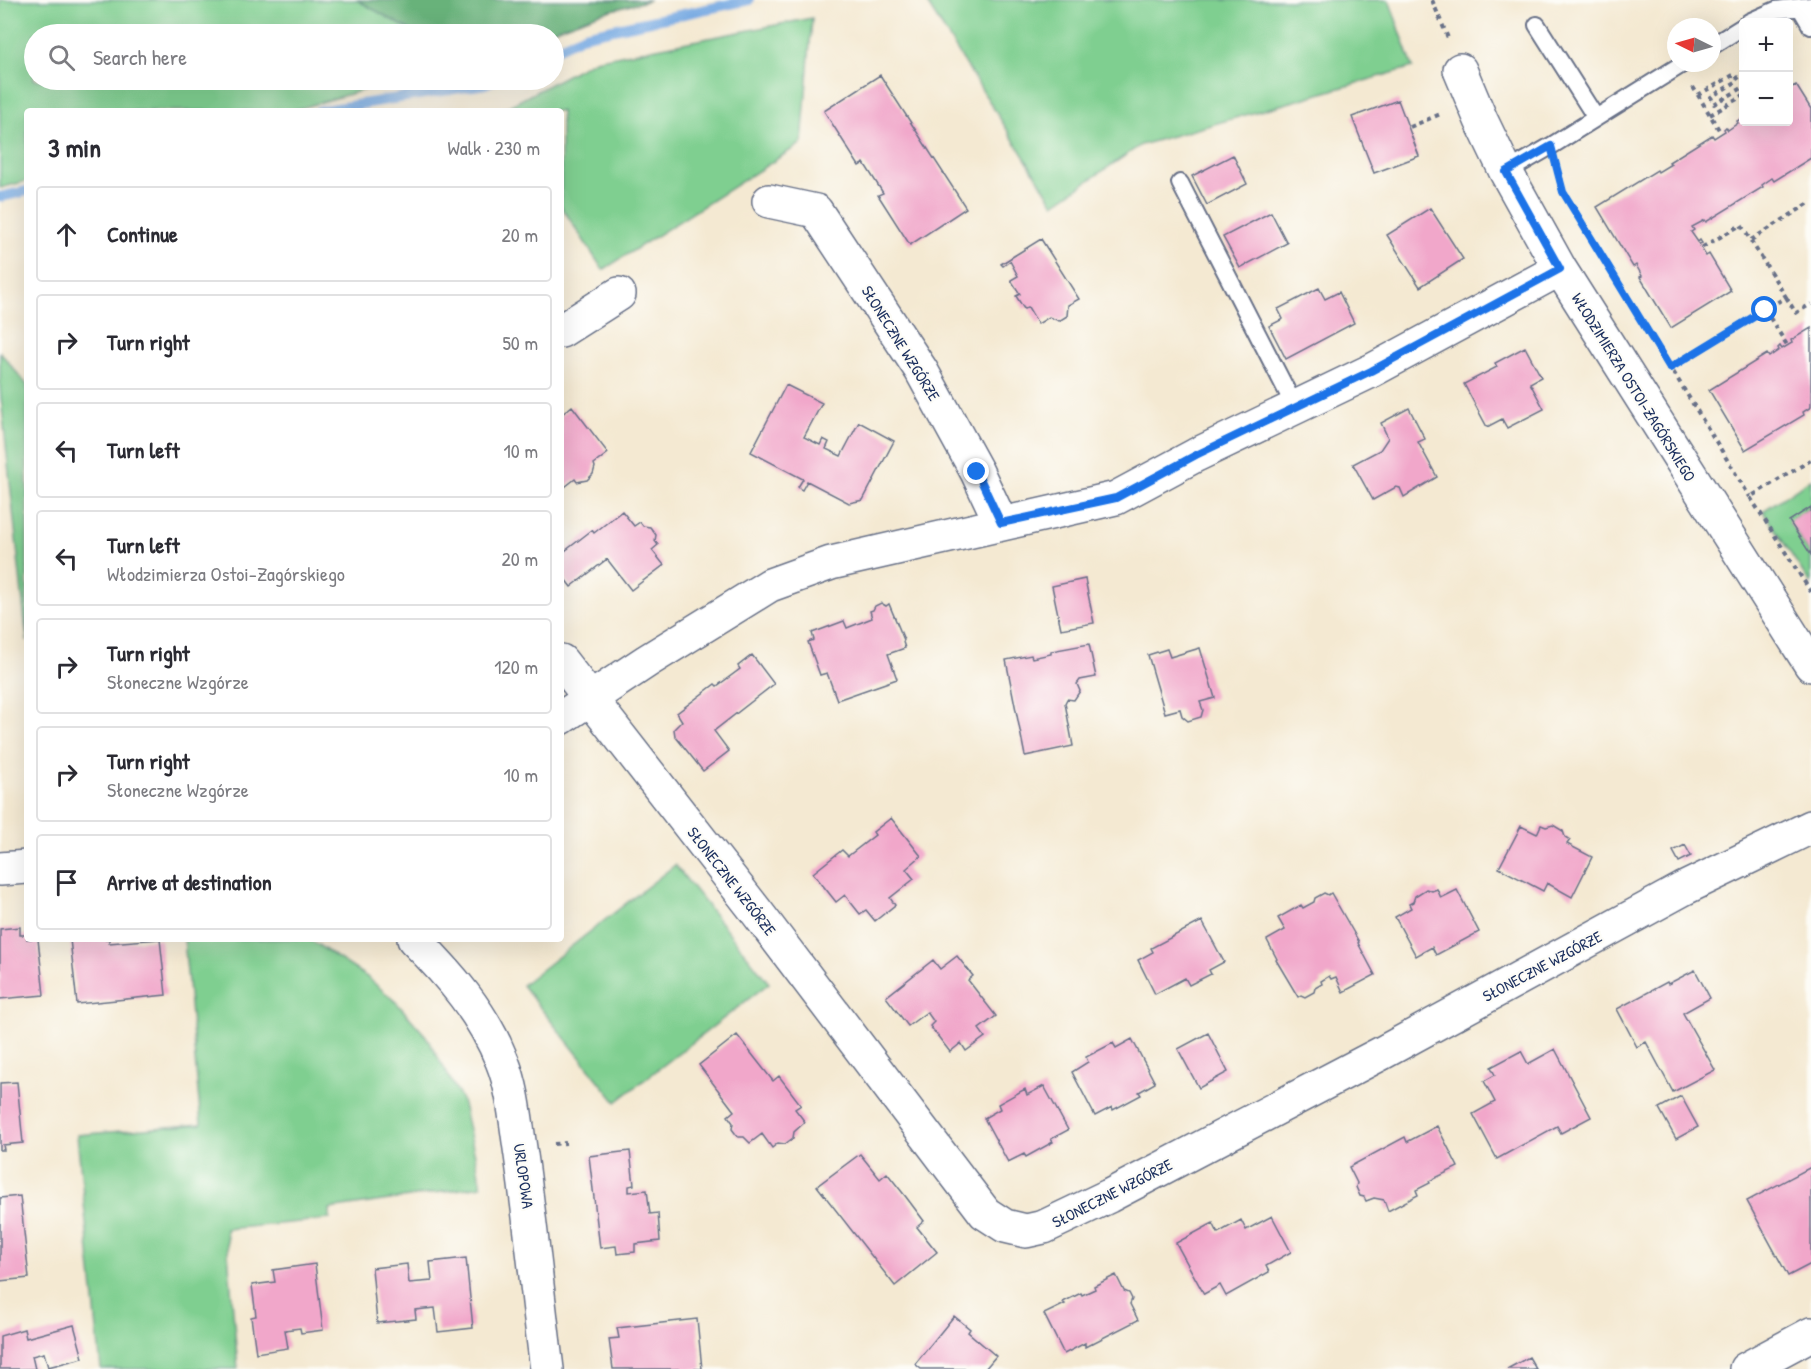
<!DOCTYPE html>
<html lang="en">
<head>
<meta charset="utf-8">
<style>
	body { margin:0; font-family:"Patrick Hand",sans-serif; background:#f7f7f7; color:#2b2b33 }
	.controls { position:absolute; right:18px; top:18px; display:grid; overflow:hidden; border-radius:6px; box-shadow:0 6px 24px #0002 }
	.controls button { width:54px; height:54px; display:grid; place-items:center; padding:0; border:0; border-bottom:2px solid #e1e1e2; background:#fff; color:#2b2b33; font:30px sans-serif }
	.compass { position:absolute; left:1667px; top:18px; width:54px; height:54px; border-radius:50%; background:#fff; box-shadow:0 6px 24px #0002; rotate:275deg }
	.stop { position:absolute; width:18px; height:18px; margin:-14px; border:4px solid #1a73e8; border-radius:50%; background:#fff }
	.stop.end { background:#1a73e8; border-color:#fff; box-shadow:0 2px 6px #0008 }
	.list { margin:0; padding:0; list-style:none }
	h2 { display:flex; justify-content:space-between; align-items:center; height:78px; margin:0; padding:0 24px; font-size:26px }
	h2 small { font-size:20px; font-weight:400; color:#7c7c81 }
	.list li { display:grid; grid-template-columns:39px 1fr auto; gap:18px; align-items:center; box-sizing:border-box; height:96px; margin:0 12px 12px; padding:0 12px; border:2px solid #e1e1e2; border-radius:6px }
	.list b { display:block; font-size:22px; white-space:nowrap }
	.list p { margin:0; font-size:20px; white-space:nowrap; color:#7c7c81 }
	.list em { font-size:20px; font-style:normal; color:#7c7c81 }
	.icon { flex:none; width:33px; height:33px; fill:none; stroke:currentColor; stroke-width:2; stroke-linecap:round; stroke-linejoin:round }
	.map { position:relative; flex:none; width:1811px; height:1369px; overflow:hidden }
	.search { position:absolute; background:#fff; box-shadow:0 6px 24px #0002; left:24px; top:24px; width:540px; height:66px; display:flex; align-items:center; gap:15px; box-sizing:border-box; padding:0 21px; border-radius:33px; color:#7c7c81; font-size:22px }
	.panel { position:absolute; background:#fff; box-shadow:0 6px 24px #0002; left:24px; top:108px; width:540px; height:834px; border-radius:6px }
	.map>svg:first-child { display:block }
	.green { fill:#7fcf90; stroke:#4d7f77; stroke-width:1.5 }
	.forest { fill:#67b27a; stroke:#41706c; stroke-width:1.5 }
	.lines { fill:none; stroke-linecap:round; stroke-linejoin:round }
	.stream { stroke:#76a9e2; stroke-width:10 }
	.building { fill:#f1a7ca }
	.service-casing { stroke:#677087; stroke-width:20 }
	.minor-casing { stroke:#677087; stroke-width:36 }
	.path { stroke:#677087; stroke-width:4; stroke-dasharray:4.5 4.5; stroke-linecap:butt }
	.service { stroke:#fff; stroke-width:16 }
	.minor { stroke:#fff; stroke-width:33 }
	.route { stroke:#1a73e8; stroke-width:8 }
	.labels { text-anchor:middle; stroke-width:4.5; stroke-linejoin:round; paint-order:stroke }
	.street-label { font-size:16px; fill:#1b2f5e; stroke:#fdfcf7 }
</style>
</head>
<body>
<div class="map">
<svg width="1811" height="1369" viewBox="0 0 1811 1369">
	<rect width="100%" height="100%" fill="#fdfcf7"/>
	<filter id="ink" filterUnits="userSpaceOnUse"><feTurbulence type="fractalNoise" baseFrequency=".0167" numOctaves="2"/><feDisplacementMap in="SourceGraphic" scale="12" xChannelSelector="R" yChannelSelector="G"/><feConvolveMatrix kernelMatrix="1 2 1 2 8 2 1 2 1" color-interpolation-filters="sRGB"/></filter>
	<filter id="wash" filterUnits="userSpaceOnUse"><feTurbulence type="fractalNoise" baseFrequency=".008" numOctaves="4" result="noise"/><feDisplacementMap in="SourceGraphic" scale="24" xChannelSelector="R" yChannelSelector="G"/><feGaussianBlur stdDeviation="1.35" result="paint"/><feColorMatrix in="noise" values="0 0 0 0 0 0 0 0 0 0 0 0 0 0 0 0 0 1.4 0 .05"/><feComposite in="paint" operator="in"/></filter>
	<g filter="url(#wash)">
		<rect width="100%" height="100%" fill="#f4e9d2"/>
		<path class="green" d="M0,0H357L417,34H34V80H398L291,111H27V181L0,188Z
			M925,0H1389L1413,67L1141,145L1054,204Z
			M812,18L802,143L603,270L561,206V111H500L595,60Z
			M0,352L27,385V641L0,389Z
			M1811,479V507L1789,521L1811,555V585L1763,511Z
			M675,865L769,983L616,1102L522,985Z
			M184,939H309L367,977L396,1002L426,1036L462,1100L477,1164L481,1186L330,1209V1219L226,1229L238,1369H101L77,1135L201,1124Z"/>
		<path class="forest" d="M357,0H650L601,13L542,34H417Z"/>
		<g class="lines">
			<path class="stream" d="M554,50L585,35L749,0
				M319,111L485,84L494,80
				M0,197L27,191"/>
		</g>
		<g id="blocks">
			<path class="building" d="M880,75L966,208L910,245L878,195L883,193L864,163L859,166L824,111Z
				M1796,85L1811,109V158L1774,181L1772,178L1762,185L1763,187L1706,222L1705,220L1692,227L1694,230L1691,232L1698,242L1700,240L1702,243L1699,244L1701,248L1706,256L1709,254L1731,291L1671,328L1640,277L1642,276L1636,265L1633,267L1597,207L1657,170L1658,172L1671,164L1669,162L1712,135L1714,138L1725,131L1724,129L1726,127L1728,130L1738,123L1737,121L1744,117V122H1788V89Z
				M1398,100L1419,156L1374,173L1352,117Z
				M1233,155L1247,184L1207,205L1192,176Z
				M1430,208L1463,259L1420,287L1387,235Z
				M1271,212L1287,243L1240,268L1223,237Z
				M1041,239L1079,299L1068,305L1067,316L1059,321L1049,317L1038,324L1028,307L1024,309L1016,296L1020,294L1011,280L1018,276L1010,261L1003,266L1001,264Z
				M1319,288L1325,299L1339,292L1354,323L1286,359L1269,326L1283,319L1278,309Z
				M1811,328V407L1803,412L1804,415L1745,450L1709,390L1767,354L1769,357L1779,350L1778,348L1780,346L1782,349L1792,343L1791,340Z
				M1525,347L1541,377L1530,383L1544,409L1507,428L1502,419L1487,427L1464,384L1497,367L1495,363Z
				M786,385L822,403L804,437L820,445L823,439L829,442L826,449L841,456L859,422L894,441L863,500L849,503L807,481L802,490L800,489L798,487L803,479L751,452Z
				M572,406L608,453L594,464L595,467L593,474L587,480L577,482L575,479L561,490V415Z
				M1409,408L1425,439L1418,442L1437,477L1404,497L1400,488L1396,487L1373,500L1353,464L1380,450L1388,438L1381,423Z
				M1811,507V555L1789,521Z
				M622,511L634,526L640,522L643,526L650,527L656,535L655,541L658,545L652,550L664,565L631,590L607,559L571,587L561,574V554L592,530L594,533Z
				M1085,579L1094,623L1061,629L1052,586Z
				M881,603L886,606L889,604L904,640L903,642L905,648L888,654L897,679L837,700L827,673L820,675L808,642L814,640L812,633L844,621L847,628L872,618L870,611L873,610L875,606Z
				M1089,644L1096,677L1080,680L1077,684L1080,691L1074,700L1067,699L1065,703L1073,746L1025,756L1006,660L1031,655L1032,658L1051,654V651Z
				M1200,648L1215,698L1200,702L1203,710L1201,717L1188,721L1182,716L1180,709L1165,713L1148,655L1167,649L1170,657Z
				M752,655L774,684L714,731L729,751L703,771L675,736L674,729L682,721L677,713L715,684L717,686L740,669L738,666Z
				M891,818L921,856L906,869L914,879L890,898L895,905L875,921L866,910L860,914L845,895L836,902L813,873L842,850L848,856L875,835L873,832Z
				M1541,825L1546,827L1553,825L1563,831L1565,837L1570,840L1567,844L1592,857L1572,897L1547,883L1543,891L1499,868L1521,826L1537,834Z
				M1685,845L1691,856L1679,862L1673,851Z
				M1426,889L1432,891L1437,889L1441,898L1457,890L1479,932L1436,955L1432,947L1416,956L1395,917L1411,908L1409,904L1413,902L1415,896Z
				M1324,893L1328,895L1331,893L1359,942L1358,943L1375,975L1343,992L1336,977L1331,979L1329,976L1321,981L1322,984L1315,988L1314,992L1305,997L1301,995L1298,997L1276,960L1277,959L1267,940L1285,930L1278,918L1301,905L1303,908L1314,902L1315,898Z
				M1202,921L1224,962L1209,970L1211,974L1189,985L1185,978L1155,994L1138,960L1153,952L1151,948Z
				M20,927V935H27V939H38L44,995L0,999V929Z
				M70,939H109V943L160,939L166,995L77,1004Z
				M957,956L973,976L968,980L996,1016L979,1029L985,1037L966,1051L961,1043L950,1052L930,1026L934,1022L927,1012L908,1026L886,997L933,960L940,969Z
				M1695,970L1710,998L1683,1013L1715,1070L1673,1092L1646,1042L1637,1047L1617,1009L1667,982L1668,984Z
				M1208,1033L1228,1072L1199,1088L1178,1049Z
				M737,1035L773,1081L779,1076L801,1105L795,1109L805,1122L794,1132L793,1138L785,1144L778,1143L772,1148L762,1134L750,1143L744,1137H738L732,1129L733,1123L728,1116L734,1111L699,1065Z
				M1132,1039L1155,1083L1139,1092L1141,1095L1113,1110L1112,1107L1095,1116L1072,1072L1088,1062L1086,1057L1113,1043L1116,1048Z
				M1555,1049L1591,1117L1561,1133L1557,1126L1497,1159L1473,1114L1495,1102L1484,1081L1495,1075L1491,1067L1521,1051L1528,1064Z
				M17,1082L23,1143L3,1145L4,1150H0V1083Z
				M1044,1086L1068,1130L1051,1139L1053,1142L1026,1157L1024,1154L1008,1162L984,1118L1000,1109L998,1104L1025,1089L1027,1095Z
				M1681,1096L1698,1127L1676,1139L1659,1108Z
				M1437,1126L1458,1167L1429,1181L1430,1183L1416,1190L1418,1195L1388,1211L1384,1200L1374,1198L1366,1201L1364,1197L1360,1196L1356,1187L1357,1183L1349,1167L1405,1137L1407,1142Z
				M630,1151L634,1185L629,1186V1192L647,1190L650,1214L658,1213L660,1241L635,1244V1252L617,1254L616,1246L600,1248L589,1156Z
				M860,1154L880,1179L887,1173L906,1197L924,1221L917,1227L937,1252L895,1286L817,1186Z
				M1811,1167V1264L1788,1276L1747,1201Z
				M20,1196L29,1278L0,1281V1198Z
				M1272,1216L1291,1252L1266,1266L1269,1272L1226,1296L1220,1285L1204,1294L1176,1243L1213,1223L1218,1233L1241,1220L1246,1230Z
				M466,1258L473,1328L438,1332L435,1308L415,1310L416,1319L377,1323L372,1268L407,1264L409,1283L432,1281L430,1262Z
				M315,1264L323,1330L301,1333L300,1328L285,1330L288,1348L256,1353L251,1317L256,1316L252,1285L275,1282L273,1270Z
				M1116,1275L1124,1291L1129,1293L1132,1299L1130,1304L1138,1320L1085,1347V1343L1064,1354L1044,1314L1065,1304L1063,1302L1081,1293L1082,1295L1095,1289L1094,1286Z
				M954,1316L970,1329L968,1332L996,1356L985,1369H921L915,1364Z
				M697,1319L702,1369H613L609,1339L619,1338L617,1328Z
				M74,1325L83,1358L48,1367L44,1353L32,1356L35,1369H0V1336L24,1329L26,1338Z
				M1529,1357L1536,1369H1507Z"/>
		</g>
	</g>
	<g filter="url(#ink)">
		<use href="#blocks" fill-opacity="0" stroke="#677087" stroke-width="1.5"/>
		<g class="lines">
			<g class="service-casing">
				<path id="service" d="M1800,7L1811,26
					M1749,22L1776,10L1811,6
					M1537,25L1596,118
					M1712,46L1744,26
					M1506,172L1551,146L1684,63
					M1180,183L1295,407"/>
			</g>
			<g class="minor-casing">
				<path id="minor" d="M1460,70L1481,120L1506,172L1560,269L1811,665
					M769,201L816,211L921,370L977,472L1001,523
					M561,331L619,294
					M561,661L756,911L985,1213L1005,1226L1026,1231L1044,1227L1109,1196L1382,1053L1683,889L1811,827
					M561,718L647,661L770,585L831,563L1116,498L1196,455L1371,371L1560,269
					M0,869L27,867
					M414,939C450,975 483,1013 502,1061C514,1090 516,1124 521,1155C531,1226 538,1298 547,1369
					M1746,1369L1811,1334"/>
			</g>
			<path class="path" d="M1432,0L1448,38
				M1693,87L1721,133
				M1698,95L1735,74L1739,80L1711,97L1714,104L1744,87
				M1710,115L1744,95
				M1410,127L1443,113
				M1557,170L1563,192L1750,497
				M1751,240L1811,202
				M1786,297L1796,313L1811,304
				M1765,310L1787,345
				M1670,368L1786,297L1741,225L1701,248
				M1811,460L1750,497L1811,592
				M554,1144L566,1143"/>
			<use href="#service" class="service"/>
			<use href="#minor" class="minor"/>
		</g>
	</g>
	<g class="lines" filter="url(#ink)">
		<path class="route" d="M977,472L1001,523L1116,498L1196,455L1371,371L1560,269L1506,172L1551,146L1563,192L1670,368L1765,310"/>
	</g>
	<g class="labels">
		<g class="street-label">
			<text transform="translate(901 343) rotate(58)" y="6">SŁONECZNE WZGÓRZE</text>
			<text transform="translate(1634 387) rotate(58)" y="6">WŁODZIMIERZA OSTOI-ZAGÓRSKIEGO</text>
			<text transform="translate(732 881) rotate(52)" y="6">SŁONECZNE WZGÓRZE</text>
			<text transform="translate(1542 966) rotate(-28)" y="6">SŁONECZNE WZGÓRZE</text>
			<text transform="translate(524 1176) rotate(82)" y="6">URLOPOWA</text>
			<text transform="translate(1112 1193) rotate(-27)" y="6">SŁONECZNE WZGÓRZE</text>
		</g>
	</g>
</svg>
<div class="controls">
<button>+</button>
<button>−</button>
</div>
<svg class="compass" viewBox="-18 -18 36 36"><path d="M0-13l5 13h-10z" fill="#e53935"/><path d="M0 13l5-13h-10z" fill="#7c7c81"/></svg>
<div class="stop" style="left:1765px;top:310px"></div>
<div class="stop end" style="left:977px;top:472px"></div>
<div class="search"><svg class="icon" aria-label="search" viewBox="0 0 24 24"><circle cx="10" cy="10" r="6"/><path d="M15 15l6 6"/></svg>Search here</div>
<section class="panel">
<h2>3 min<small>Walk · 230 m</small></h2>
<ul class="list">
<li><svg class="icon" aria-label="ahead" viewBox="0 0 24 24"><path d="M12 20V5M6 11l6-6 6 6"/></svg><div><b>Continue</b></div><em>20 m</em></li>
<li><svg class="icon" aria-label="right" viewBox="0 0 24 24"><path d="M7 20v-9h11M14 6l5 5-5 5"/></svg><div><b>Turn right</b></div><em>50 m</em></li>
<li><svg class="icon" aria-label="left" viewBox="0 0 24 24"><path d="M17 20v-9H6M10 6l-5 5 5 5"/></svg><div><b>Turn left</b></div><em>10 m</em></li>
<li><svg class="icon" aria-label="left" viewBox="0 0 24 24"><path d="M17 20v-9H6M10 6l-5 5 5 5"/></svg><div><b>Turn left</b><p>Włodzimierza Ostoi-Zagórskiego</p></div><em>20 m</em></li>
<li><svg class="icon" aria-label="right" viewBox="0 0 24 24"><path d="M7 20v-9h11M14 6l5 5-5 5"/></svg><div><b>Turn right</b><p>Słoneczne Wzgórze</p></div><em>120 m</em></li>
<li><svg class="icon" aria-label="right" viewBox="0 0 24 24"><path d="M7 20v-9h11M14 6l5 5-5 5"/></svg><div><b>Turn right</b><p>Słoneczne Wzgórze</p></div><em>10 m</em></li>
<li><svg class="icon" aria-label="arrive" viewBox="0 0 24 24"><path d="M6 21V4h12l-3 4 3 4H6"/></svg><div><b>Arrive at destination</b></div></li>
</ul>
</section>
</div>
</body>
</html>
